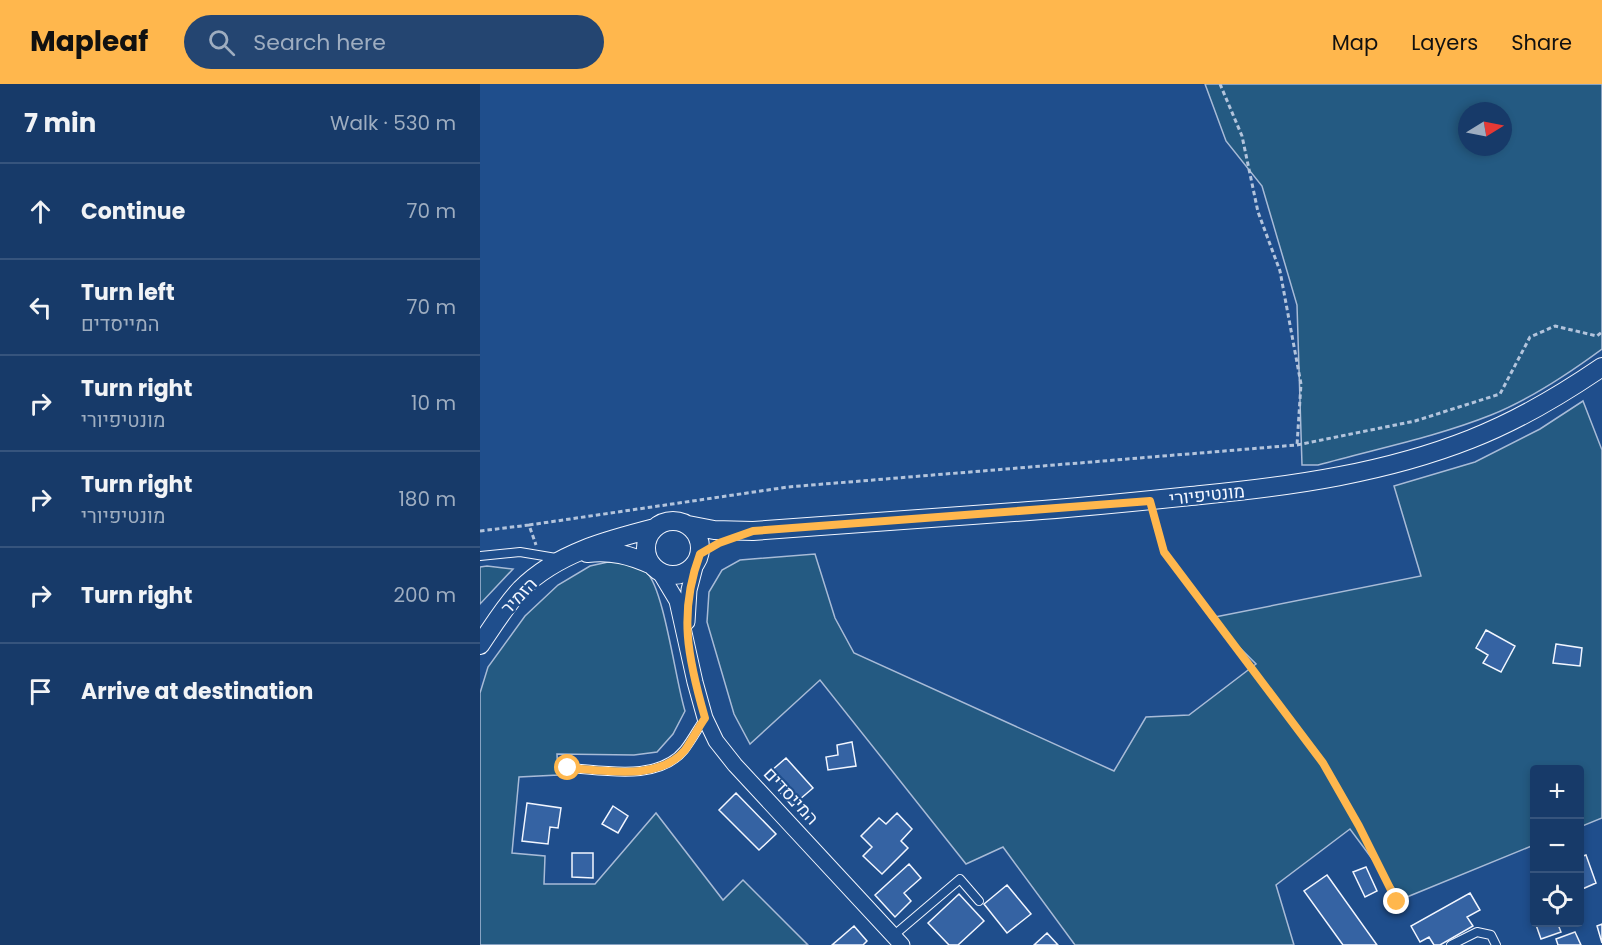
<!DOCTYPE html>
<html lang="en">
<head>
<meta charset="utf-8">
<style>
	body { margin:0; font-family:Poppins,Heebo,sans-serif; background:#244571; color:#f1f3f6 }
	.controls { position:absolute; right:18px; bottom:18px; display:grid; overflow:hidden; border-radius:6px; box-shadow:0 3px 9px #0003 }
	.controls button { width:54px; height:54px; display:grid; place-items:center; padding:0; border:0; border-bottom:2px solid #36547d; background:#173a69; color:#f1f3f6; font:30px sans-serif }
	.compass { position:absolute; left:978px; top:18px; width:54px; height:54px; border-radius:50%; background:#173a69; box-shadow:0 3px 9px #0003; rotate:80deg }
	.stop { position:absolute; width:18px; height:18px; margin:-14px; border:4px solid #ffb74d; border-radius:50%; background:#fff }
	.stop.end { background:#ffb74d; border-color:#fff; box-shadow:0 2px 6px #0008 }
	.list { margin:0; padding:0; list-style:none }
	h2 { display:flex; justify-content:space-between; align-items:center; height:78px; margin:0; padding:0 24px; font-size:26px }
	h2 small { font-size:20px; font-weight:400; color:#9eadc0 }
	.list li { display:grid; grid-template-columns:39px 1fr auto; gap:18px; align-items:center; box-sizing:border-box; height:96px; padding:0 24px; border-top:2px solid #36547d }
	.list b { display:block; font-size:22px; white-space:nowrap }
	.list p { margin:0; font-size:20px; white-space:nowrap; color:#9eadc0 }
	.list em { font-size:20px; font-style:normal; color:#9eadc0 }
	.icon { flex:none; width:33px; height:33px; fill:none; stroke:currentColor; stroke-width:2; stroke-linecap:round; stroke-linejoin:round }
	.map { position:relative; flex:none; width:1122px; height:861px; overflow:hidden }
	header { display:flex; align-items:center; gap:36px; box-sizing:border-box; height:84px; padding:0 30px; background:#ffb74d; color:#111 }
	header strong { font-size:28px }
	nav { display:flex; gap:33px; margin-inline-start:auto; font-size:21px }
	.search { width:420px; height:54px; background:#244571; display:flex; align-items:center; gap:15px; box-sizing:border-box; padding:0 21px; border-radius:33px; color:#9eadc0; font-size:22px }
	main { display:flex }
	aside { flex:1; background:#173a69 }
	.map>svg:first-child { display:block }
	.green { fill:#245a82; stroke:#a8bbd7; stroke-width:1.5; fill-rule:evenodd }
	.building { fill:#3563a3; stroke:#f2f6ff; stroke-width:1.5 }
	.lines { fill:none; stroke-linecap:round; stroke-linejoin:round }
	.service-casing { stroke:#f2f6ff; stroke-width:10 }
	.minor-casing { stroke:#f2f6ff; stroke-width:17 }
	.tertiary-casing { stroke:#f2f6ff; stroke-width:20 }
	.path { stroke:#b3c4dc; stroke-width:3; stroke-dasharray:4.5 3; stroke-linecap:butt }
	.service { stroke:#1f4e8c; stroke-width:8 }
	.minor { stroke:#1f4e8c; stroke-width:15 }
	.tertiary { stroke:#1f4e8c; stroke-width:18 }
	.route { stroke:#ffb74d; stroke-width:8 }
	.labels { text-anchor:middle; stroke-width:4.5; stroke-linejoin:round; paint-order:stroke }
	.street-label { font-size:18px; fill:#f2f6ff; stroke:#1f4e8c }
</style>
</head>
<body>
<header>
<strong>Mapleaf</strong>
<div class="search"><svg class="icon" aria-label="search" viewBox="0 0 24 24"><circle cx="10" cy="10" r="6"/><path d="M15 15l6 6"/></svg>Search here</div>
<nav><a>Map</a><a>Layers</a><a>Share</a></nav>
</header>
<main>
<aside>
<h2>7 min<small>Walk · 530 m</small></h2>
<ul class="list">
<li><svg class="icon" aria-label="ahead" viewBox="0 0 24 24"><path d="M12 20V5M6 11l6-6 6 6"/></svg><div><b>Continue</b></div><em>70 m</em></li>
<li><svg class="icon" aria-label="left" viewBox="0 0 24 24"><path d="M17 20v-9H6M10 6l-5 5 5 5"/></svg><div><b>Turn left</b><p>המייסדים</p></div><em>70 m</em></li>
<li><svg class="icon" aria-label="right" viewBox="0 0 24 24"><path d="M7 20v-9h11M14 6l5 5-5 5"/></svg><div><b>Turn right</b><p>מונטיפיורי</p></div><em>10 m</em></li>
<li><svg class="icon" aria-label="right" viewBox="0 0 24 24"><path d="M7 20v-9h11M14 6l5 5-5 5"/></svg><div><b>Turn right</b><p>מונטיפיורי</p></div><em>180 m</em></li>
<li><svg class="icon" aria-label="right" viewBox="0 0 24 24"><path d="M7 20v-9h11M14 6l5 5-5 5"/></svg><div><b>Turn right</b></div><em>200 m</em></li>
<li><svg class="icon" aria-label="arrive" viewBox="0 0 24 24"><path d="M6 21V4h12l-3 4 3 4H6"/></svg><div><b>Arrive at destination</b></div></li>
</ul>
</aside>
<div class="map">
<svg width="1122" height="861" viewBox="0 0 1122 861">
	<rect width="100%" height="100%" fill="#1f4e8c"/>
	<path class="green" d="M725,0H1122V265C1088,290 1051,315 1011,331C956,353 895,365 838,381H822L817,221L782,102L746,57ZM987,27H1023V63H987Z
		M1103,317L1122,366V734L1100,743V686H1054V761L922,815L870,745L796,801L814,861H595L523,763L486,780L340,596L270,660L254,630L227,538L229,508L242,486L260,476L335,470L355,534L374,569L634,687L666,633L709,631L776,580L730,534L941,492L914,402L995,378L1060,345Z
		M128,478C143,478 154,478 167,489C184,505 196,599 205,627L193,650L177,668L154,671L77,670L78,691L39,693L32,769L65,772L64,800H115L176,729L243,816L263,796L328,861H0V609L8,583L45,532L78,501L110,482Z
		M7,482L33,485L0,520V483Z"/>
	<path class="building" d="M1006,546L1035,562L1021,588L1003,579L1008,571L996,564Z
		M1076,560L1102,564L1100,582L1073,579Z
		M372,658L376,682L348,686L346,673L358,671L357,661Z
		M306,674L333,704L312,722L299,707L304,703L291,687Z
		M256,709L296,750L279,766L239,726Z
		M47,719L81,724L78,744L70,743L68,760L42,757Z
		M133,722L148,732L138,749L122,740Z
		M417,729L432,745L421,757L428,764L402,790L383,772L392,763L381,752L399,734L406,740Z
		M92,769H113V794L92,793Z
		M1106,771L1116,799L1100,806V773Z
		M429,780L441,794L424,809L431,817L415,833L395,811Z
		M886,783L897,807L885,813L873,788Z
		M847,791L897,861H863L824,807Z
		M527,801L551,830L527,849L504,820Z
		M990,809L1000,826L987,833L993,842L960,861H954L949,853L940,858L931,842Z
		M479,810L504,837L478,861H469L448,839Z
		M1055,838H1077L1081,848L1061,855Z
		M1122,840V859L1117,842Z
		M374,842L387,857L383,861H352Z
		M1095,848L1101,861H1078L1076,855Z
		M567,849L578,861H554Z"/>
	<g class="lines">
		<g class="service-casing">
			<path id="service" d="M0,472L40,468L76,474
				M88,684C124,686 178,698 204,666C212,656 218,644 225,634
				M413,852L480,795L499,817
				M971,861L997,848L1011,851L1016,861"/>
		</g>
		<g class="minor-casing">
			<path id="minor" d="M179,487L197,517L215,598L225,634L236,657L255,681L422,861
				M207,538L209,506L216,479"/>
		</g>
		<g class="tertiary-casing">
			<path id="tertiary" d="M166 464a27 27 0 1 1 54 0a27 27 0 1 1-54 0Z
				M208,441L234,446L273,447C365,440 457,433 549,427C607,423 663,417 721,411C813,402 905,389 991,355C1037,337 1081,311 1122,283
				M107,469C131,466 150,471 172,481
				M0,561C13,542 25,522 41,505C77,469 128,456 175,444"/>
		</g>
		<path class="path" d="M740,0L762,52L778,128L800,187L821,300L817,361
			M673,431L684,468L843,679L879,742L917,818
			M49,441L308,403L817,361L935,337L1020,310L1050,253L1075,242L1117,252L1122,248
			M0,447L49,441L56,461"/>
		<use href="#service" class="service"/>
		<use href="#minor" class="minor"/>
		<use href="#tertiary" class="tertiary"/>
	</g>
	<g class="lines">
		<path class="route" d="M88,684C124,686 178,698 205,666C212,656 218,644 225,634C208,575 198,529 220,470L239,459L273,447L670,417L684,468L843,679L879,742L917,818"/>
	</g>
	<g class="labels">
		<g class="street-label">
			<text transform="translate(727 411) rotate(-6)" y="6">מונטיפיורי</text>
			<text transform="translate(39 512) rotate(-46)" y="6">הזמיר</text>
			<text transform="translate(311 712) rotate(47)" y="6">המייסדים</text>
		</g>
	</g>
</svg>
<div class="controls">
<button>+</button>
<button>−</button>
<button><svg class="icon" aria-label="locate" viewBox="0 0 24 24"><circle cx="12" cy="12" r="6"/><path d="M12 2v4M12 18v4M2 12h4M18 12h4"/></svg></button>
</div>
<svg class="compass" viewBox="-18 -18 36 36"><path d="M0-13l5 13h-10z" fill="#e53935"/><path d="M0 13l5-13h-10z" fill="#9eadc0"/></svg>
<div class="stop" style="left:88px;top:684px"></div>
<div class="stop end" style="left:917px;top:818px"></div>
</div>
</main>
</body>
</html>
